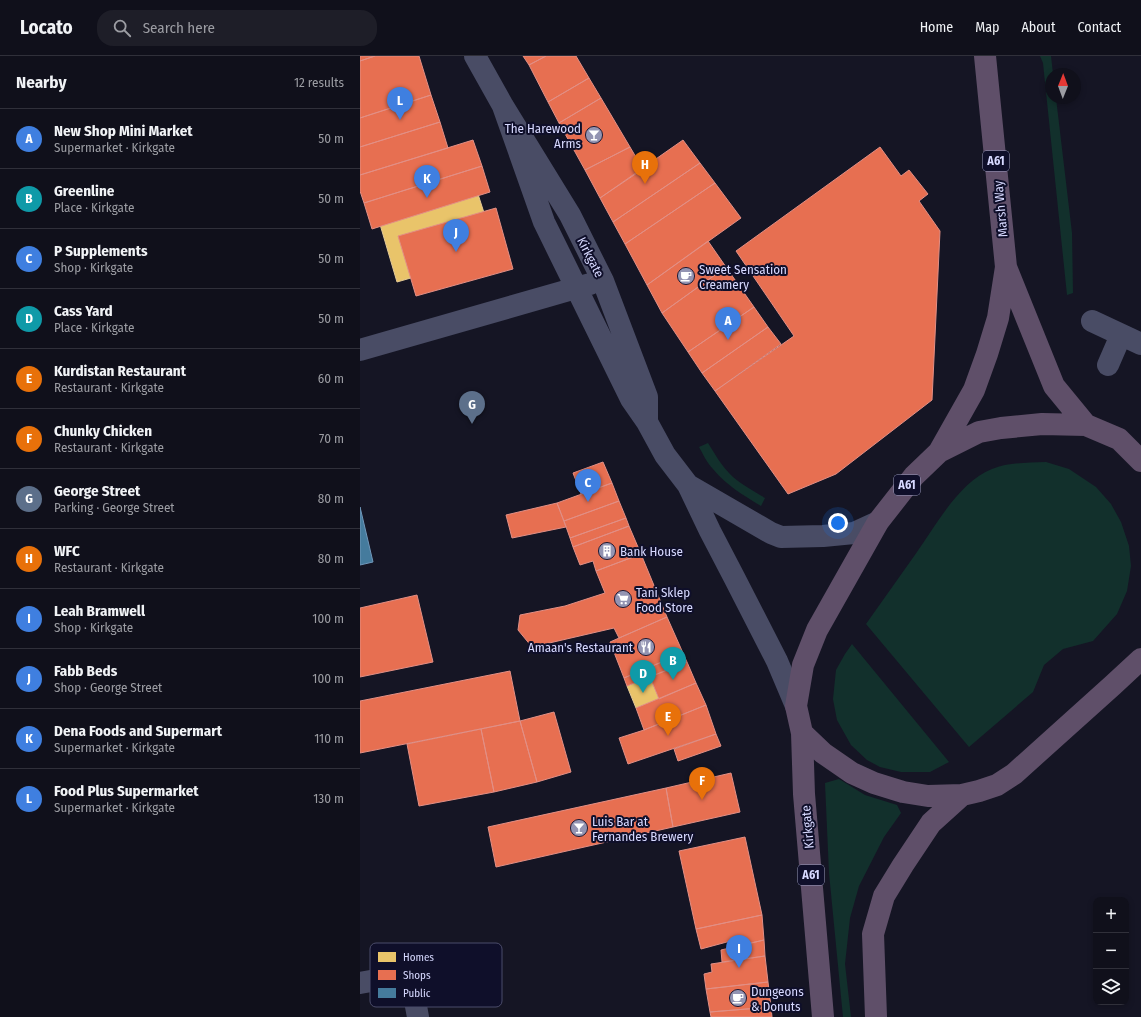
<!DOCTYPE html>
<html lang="en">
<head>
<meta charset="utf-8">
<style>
	body { margin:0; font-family:"Fira Sans Condensed",sans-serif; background:#1e1e28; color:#f1f3f6 }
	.controls { position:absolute; right:12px; bottom:12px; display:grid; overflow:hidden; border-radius:8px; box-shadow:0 2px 6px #0003 }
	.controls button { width:36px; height:36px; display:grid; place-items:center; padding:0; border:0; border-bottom:1px solid #30303a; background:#10101b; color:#f1f3f6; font:20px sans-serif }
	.compass { position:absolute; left:685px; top:12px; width:36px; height:36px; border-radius:50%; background:#10101b; box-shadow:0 2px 6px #0003; rotate:1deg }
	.you { position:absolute; left:478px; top:467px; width:14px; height:14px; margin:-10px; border:3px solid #fff; border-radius:50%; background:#1a73e8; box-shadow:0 0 0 6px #1a73e833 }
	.badge { display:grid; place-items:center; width:26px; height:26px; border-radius:50%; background:#1a73e8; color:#fff; font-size:13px; font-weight:700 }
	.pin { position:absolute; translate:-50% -33px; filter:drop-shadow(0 1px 2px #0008) }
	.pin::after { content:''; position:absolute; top:21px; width:14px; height:12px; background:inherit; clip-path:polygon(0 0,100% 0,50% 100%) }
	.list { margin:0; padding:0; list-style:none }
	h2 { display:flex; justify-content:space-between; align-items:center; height:52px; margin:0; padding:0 16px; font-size:17px }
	h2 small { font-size:13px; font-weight:400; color:#9c9da3 }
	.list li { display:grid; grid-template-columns:26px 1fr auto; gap:12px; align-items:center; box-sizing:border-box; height:60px; padding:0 16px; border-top:1px solid #30303a }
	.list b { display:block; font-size:15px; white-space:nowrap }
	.list p { margin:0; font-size:13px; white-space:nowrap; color:#9c9da3 }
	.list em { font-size:13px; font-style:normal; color:#9c9da3 }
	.icon { flex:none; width:22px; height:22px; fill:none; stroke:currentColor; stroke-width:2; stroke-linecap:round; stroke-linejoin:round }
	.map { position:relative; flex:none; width:781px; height:961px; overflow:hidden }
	header { display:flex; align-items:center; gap:24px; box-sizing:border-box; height:56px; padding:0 20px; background:#10101b; border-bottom:1px solid #30303a }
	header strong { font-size:19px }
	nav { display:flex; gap:22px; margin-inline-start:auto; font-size:14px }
	.search { width:280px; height:36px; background:#1e1e28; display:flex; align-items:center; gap:10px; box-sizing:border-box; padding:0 14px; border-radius:16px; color:#9c9da3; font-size:15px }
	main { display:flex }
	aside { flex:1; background:#10101b }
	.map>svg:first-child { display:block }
	.green { fill:#12302c }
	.homes { fill:#e9c46a; stroke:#e4ca97 }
	.shops { fill:#e76f51; stroke:#e28f85 }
	.public { fill:#457b9d; stroke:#7197ba }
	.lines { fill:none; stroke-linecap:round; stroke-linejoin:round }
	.minor { stroke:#494c65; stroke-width:22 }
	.highway { stroke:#5f4f69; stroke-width:22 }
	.labels { text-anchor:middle; stroke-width:4; stroke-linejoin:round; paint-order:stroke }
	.shield { fill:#0f0f2a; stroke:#9b9cbf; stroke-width:1 }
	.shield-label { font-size:12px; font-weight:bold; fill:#d7d9ff }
	.poi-label { font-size:13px; fill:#d7d9ff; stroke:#0f0f2a; text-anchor:start }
	.street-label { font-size:13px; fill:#d7d9ff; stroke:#0f0f2a }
	.key { fill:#0f0f2a; stroke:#4b4c6a; stroke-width:1 }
	.key-label { font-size:11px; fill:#d7d9ff }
</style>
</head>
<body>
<header>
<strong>Locato</strong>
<div class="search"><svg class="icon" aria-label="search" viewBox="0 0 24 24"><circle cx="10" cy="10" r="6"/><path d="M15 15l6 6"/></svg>Search here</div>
<nav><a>Home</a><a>Map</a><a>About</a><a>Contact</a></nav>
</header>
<main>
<aside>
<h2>Nearby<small>12 results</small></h2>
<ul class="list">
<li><span class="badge" style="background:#3f7fe0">A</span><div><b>New Shop Mini Market</b><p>Supermarket · Kirkgate</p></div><em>50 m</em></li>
<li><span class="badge" style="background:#0f9aa8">B</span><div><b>Greenline</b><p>Place · Kirkgate</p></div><em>50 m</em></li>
<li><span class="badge" style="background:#3f7fe0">C</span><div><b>P Supplements</b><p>Shop · Kirkgate</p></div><em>50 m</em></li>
<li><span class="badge" style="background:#0f9aa8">D</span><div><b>Cass Yard</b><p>Place · Kirkgate</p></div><em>50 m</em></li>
<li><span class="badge" style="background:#e8710a">E</span><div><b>Kurdistan Restaurant</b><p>Restaurant · Kirkgate</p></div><em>60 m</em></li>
<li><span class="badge" style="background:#e8710a">F</span><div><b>Chunky Chicken</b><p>Restaurant · Kirkgate</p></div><em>70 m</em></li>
<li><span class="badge" style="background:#5c6f8a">G</span><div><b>George Street</b><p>Parking · George Street</p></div><em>80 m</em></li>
<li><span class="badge" style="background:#e8710a">H</span><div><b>WFC</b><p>Restaurant · Kirkgate</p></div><em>80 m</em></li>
<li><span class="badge" style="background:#3f7fe0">I</span><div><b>Leah Bramwell</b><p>Shop · Kirkgate</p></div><em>100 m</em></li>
<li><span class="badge" style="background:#3f7fe0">J</span><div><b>Fabb Beds</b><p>Shop · George Street</p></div><em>100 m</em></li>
<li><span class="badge" style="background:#3f7fe0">K</span><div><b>Dena Foods and Supermart</b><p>Supermarket · Kirkgate</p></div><em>110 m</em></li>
<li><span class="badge" style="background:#3f7fe0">L</span><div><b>Food Plus Supermarket</b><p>Supermarket · Kirkgate</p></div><em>130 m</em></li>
</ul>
</aside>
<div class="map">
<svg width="781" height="961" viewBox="0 0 781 961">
	<rect width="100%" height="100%" fill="#151524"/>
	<path class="green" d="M680,0H691L693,18H691V42H696L712,177L713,237L707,239L683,7Z
		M348,387C355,398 362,411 373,421C382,429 394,435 405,442L401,450C383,439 366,429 353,413C347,407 343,398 339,391Z
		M686,406L709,413L736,431L751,448L761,466L769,490L771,510L767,535L757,558L733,585L703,593L684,609L673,636L609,691L506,568C523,544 540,520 557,496C576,469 600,425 632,413C649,406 667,407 686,406Z
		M492,588L589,706L570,716H541L520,711L507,704L491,689L477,664L473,643L476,614L485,598Z
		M479,723L505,739L537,749L541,757L524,781L499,830L490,862L485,908L491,961H483L469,817L465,727Z"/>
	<path class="homes" d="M0,0H35L38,9L0,20Z
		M106,101L137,197L37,226L9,131Z
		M290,621L299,643L276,652L267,630Z"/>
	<path class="shops" d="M0,0H15L0,5Z
		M15,0H59L71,39L0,62V5Z
		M163,0H186L169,9Z
		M186,0H216L229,22L188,46L169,9Z
		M229,22L241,42L199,67L188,46Z
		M71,39L80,66L0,91V62Z
		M241,42L270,91L225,114L199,67Z
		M80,66L88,92L0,119V91Z
		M113,84L122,110L4,147L0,135V119Z
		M323,84L340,107L253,166L240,142Z
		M270,91L283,113L240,142L225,114Z
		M520,91L541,120L549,114L568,138L559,145L580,175L572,344L476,418L428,438L355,335L434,280L376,195Z
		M340,107L355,127L265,188L253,166Z
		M122,110L130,136L12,173L4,147Z
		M355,127L381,162L287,229L265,188Z
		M136,152L153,213L56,240L38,180Z
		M348,185L366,211L302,257L287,229Z
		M366,211L394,251L328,296L302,257Z
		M394,251L408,271L342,317L328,296Z
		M408,271L421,288L355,335L342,317Z
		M243,406L252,427L221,438L213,417Z
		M252,427L259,445L204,465L197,447Z
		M259,445L266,462L210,482L204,465Z
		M197,447L206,471L152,482L146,459Z
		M266,462L269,470L213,491L210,482Z
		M269,470L281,498L236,515L233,505L220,509L213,491Z
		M281,498L307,561L259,582L254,572L172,591L158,574L160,559L205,550L245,537L236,515Z
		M57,539L73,606L0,621V552Z
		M307,561L323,597L264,622L250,586Z
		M323,597L327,606L267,630L264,622Z
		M327,606L336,627L299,643L290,621Z
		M150,615L160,665L0,697V645Z
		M336,627L346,649L284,674L276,652Z
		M346,649L356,678L268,708L259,682L284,674Z
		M194,656L211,716L177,726L160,665Z
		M160,665L177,726L134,736L121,673Z
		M121,673L134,736L59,750L47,688Z
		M356,678L361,690L318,705L314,693Z
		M371,717L380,756L313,771L306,732Z
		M306,732L313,771L136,811L128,771Z
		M385,781L402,859L336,873L319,795Z
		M402,859L404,884L378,890V883L341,893L336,873Z
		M404,884L405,900L362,906L361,894Z
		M405,900L408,926L346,933L344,918L352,916L351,908Z
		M408,926L411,951L350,956L346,933Z
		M411,951L412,961H351L350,956Z"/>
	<path class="public" d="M0,451L13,506L0,509Z"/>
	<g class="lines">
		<path class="minor" d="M115,0L143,50L210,159L243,225L287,341V366
			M143,50L184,166L271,343L287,366L305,399L328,429L350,475L375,523L417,605L436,650
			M732,265L781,288
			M0,294L230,228
			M748,309L761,279
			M328,429L411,477L421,481L463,480L494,477L518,466
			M50,918L58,961
			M0,927L95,910"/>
		<path class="highway" d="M646,211L694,330L726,369
			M579,396L614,334L627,298L638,262L646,211L625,0
			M781,405L759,383L726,369L682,368L641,372L619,376L579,396L554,420L518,466L457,574L443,609L436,650L442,677L463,697L492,717L514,727L543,736L568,740L602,739L619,735L637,729L654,718L753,629L781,603
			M442,677L444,738L463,961
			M516,961L513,878L524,840L543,809L571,767L602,739"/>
	</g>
	<defs>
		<g id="bar-disc" transform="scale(0.9)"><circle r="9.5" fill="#9394b2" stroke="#0f0f2a"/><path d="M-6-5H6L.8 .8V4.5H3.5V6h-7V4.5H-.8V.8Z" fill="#fff"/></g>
		<g id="cafe-disc" transform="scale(0.9)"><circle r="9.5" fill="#9394b2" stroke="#0f0f2a"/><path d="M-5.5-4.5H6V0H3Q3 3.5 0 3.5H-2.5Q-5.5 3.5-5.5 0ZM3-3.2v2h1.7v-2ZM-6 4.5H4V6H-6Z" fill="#fff"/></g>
		<g id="building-disc" transform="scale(0.9)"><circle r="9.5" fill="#9394b2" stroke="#0f0f2a"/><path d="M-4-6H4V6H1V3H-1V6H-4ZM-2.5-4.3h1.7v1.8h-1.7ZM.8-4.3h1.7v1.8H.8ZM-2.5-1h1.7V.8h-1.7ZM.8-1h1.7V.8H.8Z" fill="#fff"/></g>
		<g id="supermarket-disc" transform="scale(0.9)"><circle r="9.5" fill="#9394b2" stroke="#0f0f2a"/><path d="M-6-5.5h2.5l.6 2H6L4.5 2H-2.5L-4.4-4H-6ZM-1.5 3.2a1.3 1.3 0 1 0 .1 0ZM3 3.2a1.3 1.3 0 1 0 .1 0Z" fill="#fff"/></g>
		<g id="restaurant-disc" transform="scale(0.9)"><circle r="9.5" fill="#9394b2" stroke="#0f0f2a"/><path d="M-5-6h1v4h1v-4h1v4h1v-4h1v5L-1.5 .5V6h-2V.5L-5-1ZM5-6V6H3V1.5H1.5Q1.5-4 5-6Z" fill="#fff"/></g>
	</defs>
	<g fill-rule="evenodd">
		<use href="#bar-disc" x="234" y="79"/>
		<use href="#cafe-disc" x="326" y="220"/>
		<use href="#building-disc" x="247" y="495"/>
		<use href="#supermarket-disc" x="263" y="543"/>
		<use href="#restaurant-disc" x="286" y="591"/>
		<use href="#bar-disc" x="219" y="772"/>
		<use href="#cafe-disc" x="378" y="942"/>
	</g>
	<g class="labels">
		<g class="shield">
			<rect x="623" y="95" width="26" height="20" rx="3"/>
			<rect x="534" y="419" width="26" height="20" rx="3"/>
			<rect x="438" y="809" width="26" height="20" rx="3"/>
		</g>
		<g class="shield-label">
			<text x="636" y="109">A61</text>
			<text x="547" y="433">A61</text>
			<text x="451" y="823">A61</text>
		</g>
		<g class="poi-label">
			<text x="221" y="77" text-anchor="end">The Harewood<tspan x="221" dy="15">Arms</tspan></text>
			<text x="339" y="218">Sweet Sensation<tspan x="339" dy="15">Creamery</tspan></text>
			<text x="260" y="500">Bank House</text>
			<text x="276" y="541">Tani Sklep<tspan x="276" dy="15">Food Store</tspan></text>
			<text x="273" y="596" text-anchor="end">Amaan's Restaurant</text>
			<text x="232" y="770">Luis Bar at<tspan x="232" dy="15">Fernandes Brewery</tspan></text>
			<text x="391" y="940">Dungeons<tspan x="391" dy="15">&amp; Donuts</tspan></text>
		</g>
		<g class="street-label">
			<text transform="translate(640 153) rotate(-95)" y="5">Marsh Way</text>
			<text transform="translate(231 201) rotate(63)" y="5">Kirkgate</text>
			<text transform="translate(447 771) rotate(-95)" y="5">Kirkgate</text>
		</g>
	</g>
	<rect x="10" y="887" width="132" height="64" rx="6" class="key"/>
	<rect x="18" y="896" width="18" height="10" fill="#e9c46a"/>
	<rect x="18" y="914" width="18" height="10" fill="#e76f51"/>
	<rect x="18" y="932" width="18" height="10" fill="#457b9d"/>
	<g class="key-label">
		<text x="43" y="905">Homes</text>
		<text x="43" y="923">Shops</text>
		<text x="43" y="941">Public</text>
	</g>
</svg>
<div class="controls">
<button>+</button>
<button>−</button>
<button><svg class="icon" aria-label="layers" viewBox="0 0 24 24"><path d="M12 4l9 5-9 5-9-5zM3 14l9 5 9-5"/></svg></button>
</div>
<svg class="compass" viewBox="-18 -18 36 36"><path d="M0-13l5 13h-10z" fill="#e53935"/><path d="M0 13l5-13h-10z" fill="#9c9da3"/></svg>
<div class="you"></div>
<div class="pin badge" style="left:368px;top:284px;background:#3f7fe0">A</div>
<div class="pin badge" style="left:313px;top:624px;background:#0f9aa8">B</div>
<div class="pin badge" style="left:228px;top:446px;background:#3f7fe0">C</div>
<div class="pin badge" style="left:283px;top:637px;background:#0f9aa8">D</div>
<div class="pin badge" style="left:308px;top:680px;background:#e8710a">E</div>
<div class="pin badge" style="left:342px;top:744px;background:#e8710a">F</div>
<div class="pin badge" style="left:112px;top:368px;background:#5c6f8a">G</div>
<div class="pin badge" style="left:285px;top:128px;background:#e8710a">H</div>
<div class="pin badge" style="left:379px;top:912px;background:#3f7fe0">I</div>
<div class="pin badge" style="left:96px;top:196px;background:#3f7fe0">J</div>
<div class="pin badge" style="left:67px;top:142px;background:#3f7fe0">K</div>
<div class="pin badge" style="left:40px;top:64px;background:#3f7fe0">L</div>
</div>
</main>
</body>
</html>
